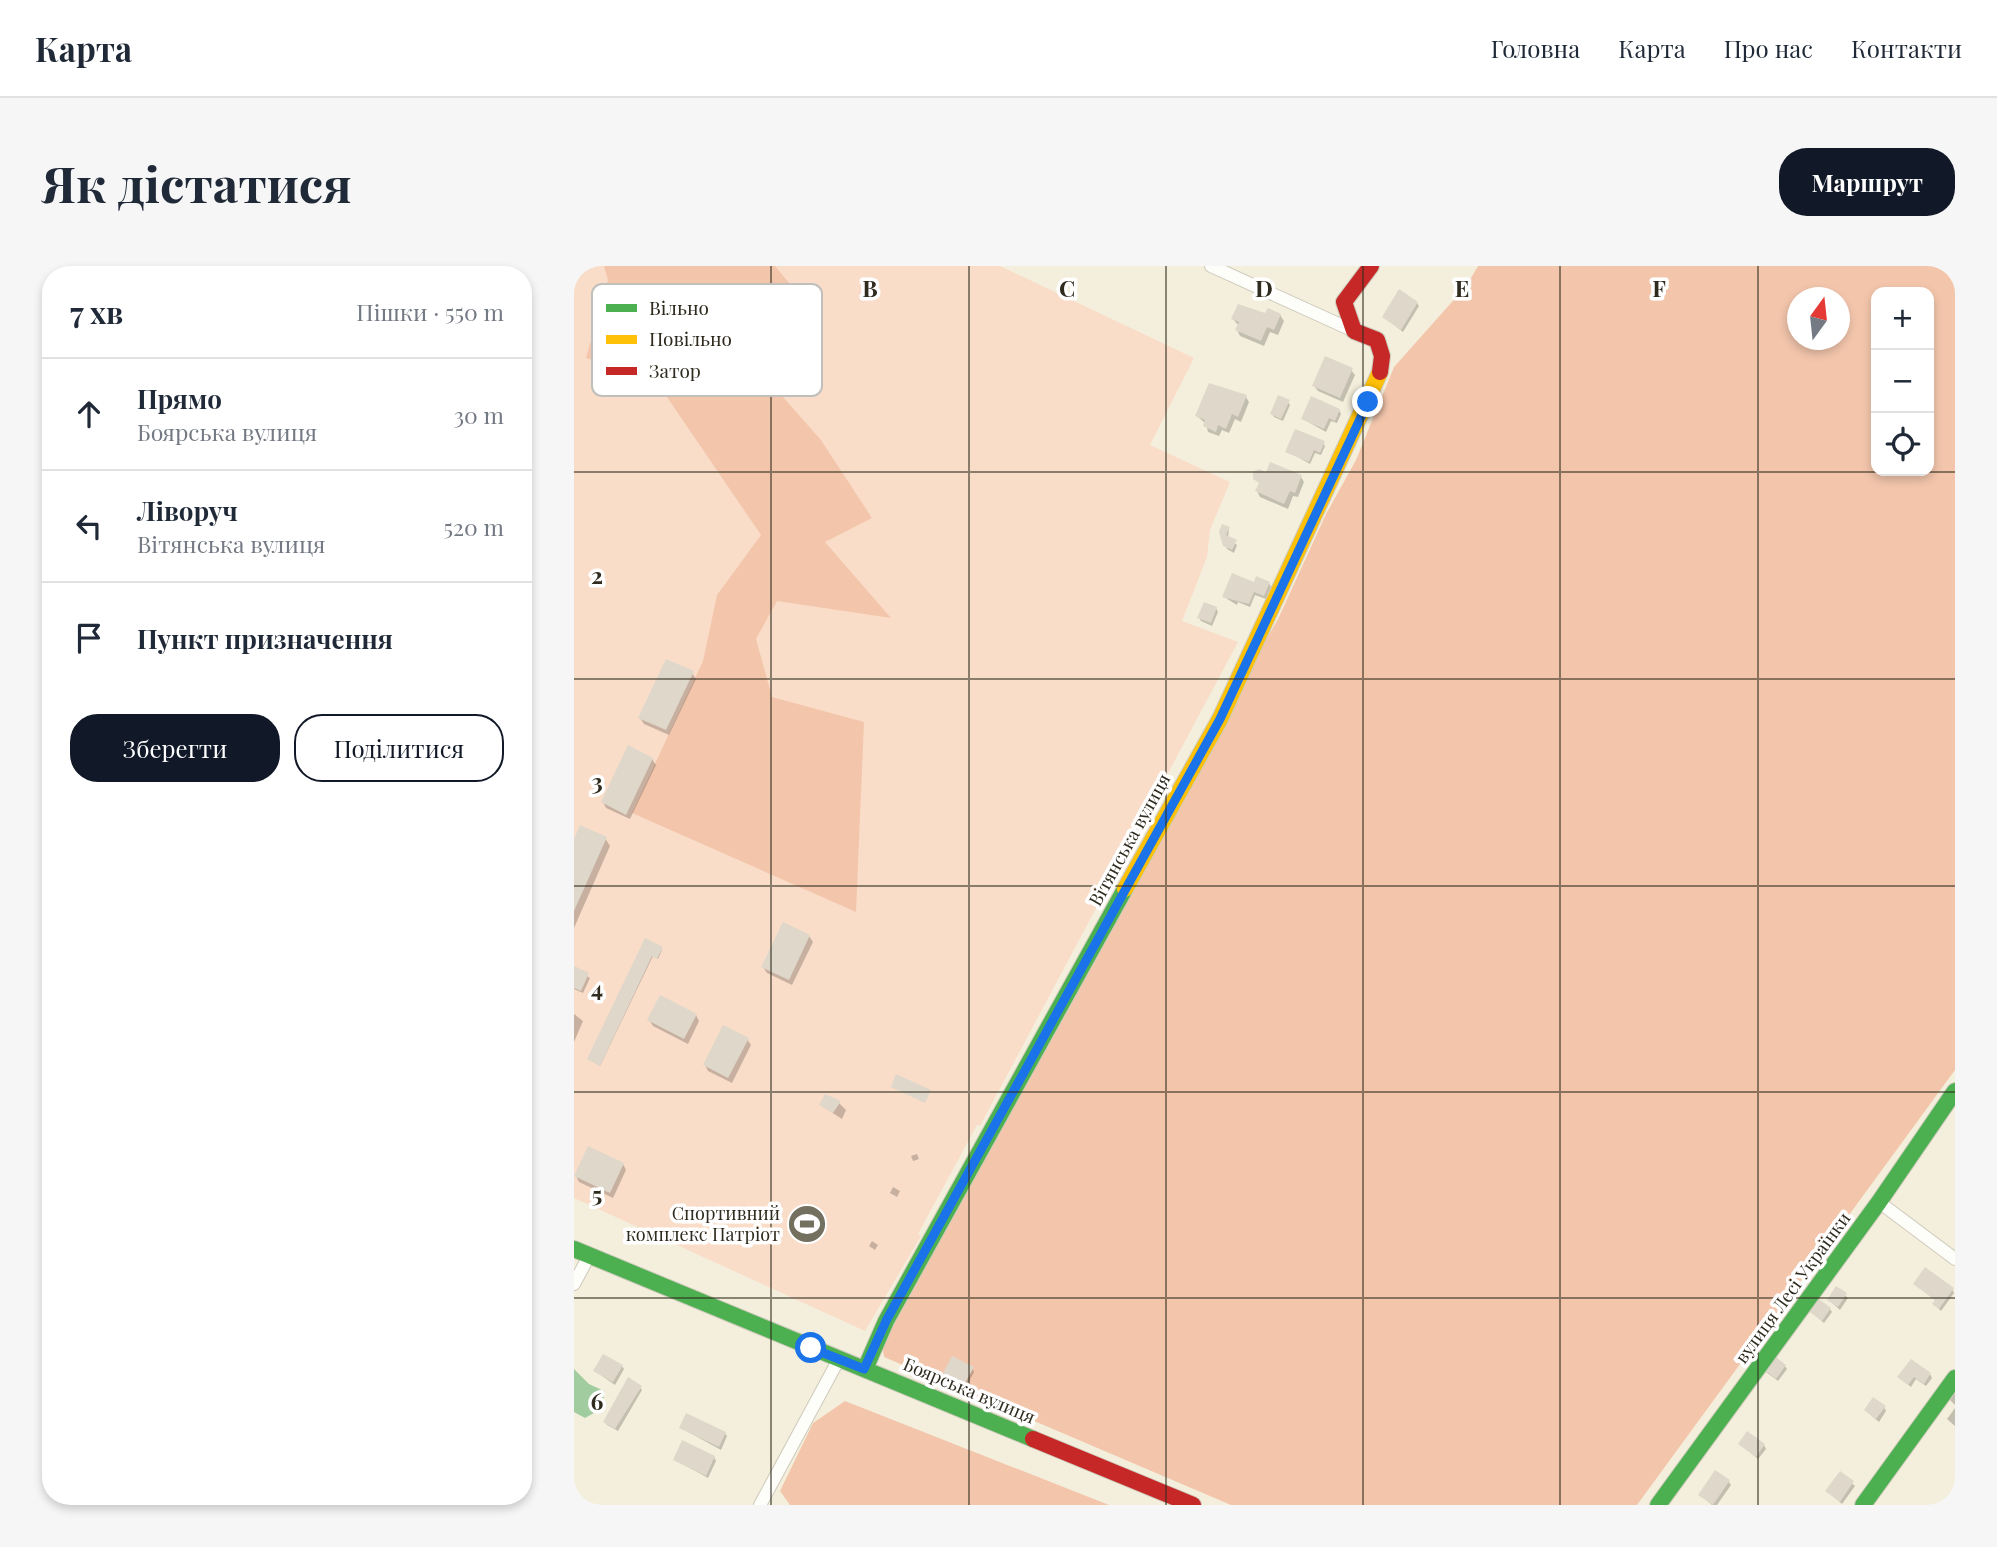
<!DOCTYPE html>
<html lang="uk">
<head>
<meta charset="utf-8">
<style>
	body { margin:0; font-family:"Playfair Display",serif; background:#f6f6f7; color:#1f2937 }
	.controls { position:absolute; right:21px; top:21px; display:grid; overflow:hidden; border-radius:14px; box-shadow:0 4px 10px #0003 }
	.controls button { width:63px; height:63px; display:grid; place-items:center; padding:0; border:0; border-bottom:2px solid #e0e1e3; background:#fff; color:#1f2937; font:35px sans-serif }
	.compass { position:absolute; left:1213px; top:21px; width:63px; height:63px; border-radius:50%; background:#fff; box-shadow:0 4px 10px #0003; rotate:15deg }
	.stop { position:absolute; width:21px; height:21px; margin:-16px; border:5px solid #1a73e8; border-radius:50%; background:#fff }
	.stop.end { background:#1a73e8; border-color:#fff; box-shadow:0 2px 7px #0008 }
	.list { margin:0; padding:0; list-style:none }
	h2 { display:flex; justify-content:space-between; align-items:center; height:91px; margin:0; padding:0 28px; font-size:30px }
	h2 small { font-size:23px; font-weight:400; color:#747a83 }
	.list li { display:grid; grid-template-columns:46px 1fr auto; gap:21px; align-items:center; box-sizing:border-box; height:112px; padding:0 28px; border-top:2px solid #e0e1e3 }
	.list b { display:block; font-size:26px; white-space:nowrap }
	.list p { margin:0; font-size:23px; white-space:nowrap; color:#747a83 }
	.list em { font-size:23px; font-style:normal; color:#747a83 }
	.actions { display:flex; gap:14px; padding:21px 28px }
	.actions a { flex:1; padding:16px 0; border:2px solid #111827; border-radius:28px; text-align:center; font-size:24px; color:#111827 }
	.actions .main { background:#111827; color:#fff }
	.icon { flex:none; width:38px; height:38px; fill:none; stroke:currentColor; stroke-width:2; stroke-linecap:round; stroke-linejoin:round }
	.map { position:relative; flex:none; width:1381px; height:1239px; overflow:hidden; border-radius:28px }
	header { display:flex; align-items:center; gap:42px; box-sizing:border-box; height:98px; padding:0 35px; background:#fff; border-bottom:2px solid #e0e1e3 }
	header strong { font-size:33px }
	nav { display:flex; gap:38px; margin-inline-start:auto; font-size:24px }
	.intro { display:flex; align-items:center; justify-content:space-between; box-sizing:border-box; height:168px; padding:0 42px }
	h1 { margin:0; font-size:49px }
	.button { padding:18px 32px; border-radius:28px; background:#111827; color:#fff; font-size:24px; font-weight:700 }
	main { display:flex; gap:42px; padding:0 42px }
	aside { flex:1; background:#fff; border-radius:28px; box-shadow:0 4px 10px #0003 }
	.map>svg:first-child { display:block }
	.green { fill:#f9ddc9 }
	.forest { fill:#f3c6ac; fill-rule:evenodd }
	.water { fill:#a1cc9f }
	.shadow { fill:#0003 }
	.building { fill:#ded7ca }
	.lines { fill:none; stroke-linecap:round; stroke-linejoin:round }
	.street-casing { stroke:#cecabb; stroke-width:14 }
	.fast-casing { stroke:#cecabb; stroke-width:18 }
	.slow-casing { stroke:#cecabb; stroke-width:18 }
	.jam-casing { stroke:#cecabb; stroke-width:18 }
	.street { stroke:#fdfdfa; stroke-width:12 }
	.fast { stroke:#4caf50; stroke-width:16 }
	.slow { stroke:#ffc107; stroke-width:16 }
	.jam { stroke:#c62828; stroke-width:16 }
	.route { stroke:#1a73e8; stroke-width:9 }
	.grid { fill:none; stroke:#2f2b1e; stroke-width:2; stroke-opacity:0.55 }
	.labels { text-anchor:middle; stroke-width:7; stroke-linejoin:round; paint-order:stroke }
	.street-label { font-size:18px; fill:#2f2b1e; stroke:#fff }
	.poi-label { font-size:18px; fill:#2f2b1e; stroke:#fff; text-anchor:end }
	.key { fill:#fff; stroke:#c1bfbc; stroke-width:2 }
	.key-label { font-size:19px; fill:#2f2b1e }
	.grid-label { font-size:23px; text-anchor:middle; font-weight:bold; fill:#2f2b1e; stroke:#fff; stroke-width:7; stroke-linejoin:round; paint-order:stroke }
</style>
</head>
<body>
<header>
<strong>Карта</strong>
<nav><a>Головна</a><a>Карта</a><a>Про нас</a><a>Контакти</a></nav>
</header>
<div class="intro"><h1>Як дістатися</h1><a class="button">Маршрут</a></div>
<main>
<aside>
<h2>7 хв<small>Пішки · 550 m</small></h2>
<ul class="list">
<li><svg class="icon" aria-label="ahead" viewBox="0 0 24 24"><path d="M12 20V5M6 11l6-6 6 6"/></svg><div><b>Прямо</b><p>Боярська вулиця</p></div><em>30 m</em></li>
<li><svg class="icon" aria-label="left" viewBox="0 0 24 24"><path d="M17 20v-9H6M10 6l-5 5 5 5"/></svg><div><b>Ліворуч</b><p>Вітянська вулиця</p></div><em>520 m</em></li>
<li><svg class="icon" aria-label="arrive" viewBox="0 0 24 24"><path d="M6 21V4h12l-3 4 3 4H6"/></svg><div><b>Пункт призначення</b></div></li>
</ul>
<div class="actions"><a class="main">Зберегти</a><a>Поділитися</a></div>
</aside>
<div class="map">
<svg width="1381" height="1239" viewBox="0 0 1381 1239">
	<rect width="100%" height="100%" fill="#f4efdc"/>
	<path class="green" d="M0,0H426L620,92L576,179L656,216L636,264L633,291L608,355L664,376L406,860L403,859L344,968L347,970L291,1065L0,932Z"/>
	<path class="forest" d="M30,0H201L231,36L193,113L247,174L298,252L251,276L317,352L203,335L182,373L198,431L290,456L282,646L58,547L129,395L143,329L187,269L82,115L12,92L34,14Z
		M904,0H1381V804L1063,1239H657L310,1091L305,1057L502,703L704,353L752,248L782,194L820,101L893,19ZM1302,26H1355V205H1302ZM1224,32H1266V74H1224Z
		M271,1135L535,1239H216L206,1225L239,1157Z"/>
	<path class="water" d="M0,1103L15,1118L30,1125L29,1142L11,1152L0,1146Z"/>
	<path class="shadow" d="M843,37L845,40L829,66L810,51Z
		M706,49L710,55L704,69L696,66L690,80L666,70L663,64L665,60L659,53Z
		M777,104L781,109L769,136L744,125L740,120Z
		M672,131L675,136L667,156L661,153L655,167L648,164L645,170L634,166L632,158L623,150Z
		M714,136L716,139L709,155L700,151L698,148Z
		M765,144L767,148L763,157L757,155L752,166L729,153Z
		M749,177L751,180L747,189L741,187L736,198L713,185Z
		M727,211L730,216L724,231L719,230L714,243L686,231L683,225Z
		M655,263L654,272L663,279L660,287L653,283L646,266Z
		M695,317L697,321L692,333L681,329L676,341L664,336L663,339L650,331L681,318Z
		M642,342L644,346L638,360L627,355L625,352Z
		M118,407L122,413L95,469L70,458L66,452Z
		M78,493L82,499L56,553L32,542L29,536Z
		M31,572L36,580L0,662V578Z
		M235,670L239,676L218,719L193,707L189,701Z
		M71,675L88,684L84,693L79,690L26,800L15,793Z
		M0,702L16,712L9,727L0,723Z
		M0,748L9,755L0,776Z
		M122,749L125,755L114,778L79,760L75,754Z
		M173,773L177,779L158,817L134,805L131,799Z
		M265,837L272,844L268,853L248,840Z
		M343,888L345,893L339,895L337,890Z
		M49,898L52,904L39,932L5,916L2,910Z
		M319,921L326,925L323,931L316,927Z
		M298,975L304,979L301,984L295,980Z
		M1341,1018L1378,1023L1380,1027L1367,1045L1360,1038L1362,1035Z
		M1263,1022L1274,1032L1266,1044L1255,1034Z
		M1256,1043L1258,1046L1250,1057L1235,1044Z
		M48,1100L50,1103L41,1119L21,1105Z
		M1211,1100L1213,1103L1204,1115L1192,1106Z
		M398,1102L400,1106L392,1121L371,1107Z
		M1356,1108L1358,1112L1352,1120L1342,1113L1337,1121L1326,1111Z
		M66,1121L68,1124L44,1165L33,1159L31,1156Z
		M1381,1124V1139L1375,1133Z
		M1310,1141L1312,1145L1305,1156L1292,1145Z
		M1381,1142V1160L1373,1153Z
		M107,1162L151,1167L153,1170L147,1184Z
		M1166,1178L1190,1179L1192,1183L1184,1193Z
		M140,1191L142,1195L134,1212L101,1194Z
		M1266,1207L1281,1220L1268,1238L1253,1225Z
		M1155,1216L1157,1219L1143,1239H1138L1126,1229Z"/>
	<path class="building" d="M825,23L844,36L827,64L808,51Z
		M664,38L691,47L694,42L707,48L700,64L693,61L687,75L661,64L665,56L657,53Z
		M751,90L779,102L766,132L738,120Z
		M635,117L673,129L664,151L658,148L652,163L644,159L642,166L629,160L631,154L621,150Z
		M704,129L716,134L707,153L696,148Z
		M737,130L766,143L761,155L755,152L750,163L727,153Z
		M721,163L751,175L746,187L740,184L735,196L711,186Z
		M696,196L728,209L721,227L716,225L710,238L681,225L685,217L679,213V206L685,203L692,206Z
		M648,258L656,261L652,269L663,274L658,284L649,280L645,266Z
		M658,307L680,316L682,310L696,316L690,330L680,326L675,338L648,331Z
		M630,336L643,341L637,357L623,352Z
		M92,393L120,405L92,464L64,452Z
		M54,479L79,492L52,549L27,536Z
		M6,559L33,571L0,645V573Z
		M209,656L236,669L215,714L187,701Z
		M71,672L89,681L83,693L78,690L26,800L13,793Z
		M0,700L15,707L7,725L0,722Z
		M86,729L123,748L110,773L73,754Z
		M149,759L175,772L154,812L129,799Z
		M322,808L357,824L351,837L317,821Z
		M251,828L267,835L259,847L245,839Z
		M14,880L50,897L36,927L0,910Z
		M1351,1001L1380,1022L1365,1043L1358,1038L1361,1034L1339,1018Z
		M1262,1020L1273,1027L1264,1041L1253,1034Z
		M1242,1031L1257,1042L1248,1055L1233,1044Z
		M29,1088L49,1099L39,1116L19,1105Z
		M1198,1088L1212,1099L1202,1113L1188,1102Z
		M378,1090L400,1101L390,1119L369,1107Z
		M1337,1093L1357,1107L1350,1118L1340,1111L1334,1119L1323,1111Z
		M54,1111L68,1120L41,1163L29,1156Z
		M1299,1131L1312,1140L1302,1153L1290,1144Z
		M112,1147L152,1166L145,1181L105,1162Z
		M1173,1165L1191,1178L1182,1191L1164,1178Z
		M108,1174L141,1190L132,1210L99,1194Z
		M1141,1204L1156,1214L1139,1239L1124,1229Z
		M1266,1205L1280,1215L1266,1236L1251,1225Z"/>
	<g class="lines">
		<g class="street-casing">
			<path id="street" d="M637,0L780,65
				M1305,936L1381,993
				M0,1018L15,990
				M186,1239L265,1093"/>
		</g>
		<g class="fast-casing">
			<path id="fast" d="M0,983L459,1173
				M291,1103L312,1055L551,623
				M1084,1239L1305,936L1381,825
				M1289,1239L1381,1112"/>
		</g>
		<g class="slow-casing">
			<path id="slow" d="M551,623L646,453L806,106"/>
		</g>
		<g class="jam-casing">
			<path id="jam" d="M797,0L770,36L780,65L803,74L808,90L806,106
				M459,1173L619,1239"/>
		</g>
		<use href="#street" class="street"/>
		<use href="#fast" class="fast"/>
		<use href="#slow" class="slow"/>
		<use href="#jam" class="jam"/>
	</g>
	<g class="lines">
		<path class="route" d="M237,1082L290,1103L312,1055L646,453L794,136"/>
	</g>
	<path class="grid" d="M197,0V1239M395,0V1239M592,0V1239M789,0V1239M986,0V1239M1184,0V1239M0,206H1381M0,413H1381M0,620H1381M0,826H1381M0,1032H1381"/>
	<defs>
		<g id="stadium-disc" transform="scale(2.0125)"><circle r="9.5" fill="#747060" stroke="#fff"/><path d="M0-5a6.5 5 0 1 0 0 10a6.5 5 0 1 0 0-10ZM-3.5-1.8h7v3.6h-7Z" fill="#fff"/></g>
	</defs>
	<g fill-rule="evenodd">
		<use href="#stadium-disc" x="233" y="958"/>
	</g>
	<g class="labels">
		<g class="street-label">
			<text transform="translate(556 574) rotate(-61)" y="6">Вітянська вулиця</text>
			<text transform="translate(1219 1022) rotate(-54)" y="6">вулиця Лесі Українки</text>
			<text transform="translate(395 1125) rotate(23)" y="6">Боярська вулиця</text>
		</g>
		<g class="poi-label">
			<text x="206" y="954">Спортивний<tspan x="206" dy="21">комплекс Патріот</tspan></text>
		</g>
	</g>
	<rect x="18" y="18" width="230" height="112" rx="10" class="key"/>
	<rect x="32" y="38" width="31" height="8" fill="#4caf50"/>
	<rect x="32" y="69" width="31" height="9" fill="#ffc107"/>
	<rect x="32" y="101" width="31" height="8" fill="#c62828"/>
	<g class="key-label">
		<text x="75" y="49">Вільно</text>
		<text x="75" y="80">Повільно</text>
		<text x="75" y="112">Затор</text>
	</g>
	<g class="grid-label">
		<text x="296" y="31">B</text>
		<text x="493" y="31">C</text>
		<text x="690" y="31">D</text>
		<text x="888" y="31">E</text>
		<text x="1085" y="31">F</text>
		<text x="23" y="318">2</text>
		<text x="23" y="524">3</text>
		<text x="23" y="731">4</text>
		<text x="23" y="937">5</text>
		<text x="23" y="1144">6</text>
	</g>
</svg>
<div class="controls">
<button>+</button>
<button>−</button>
<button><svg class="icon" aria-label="locate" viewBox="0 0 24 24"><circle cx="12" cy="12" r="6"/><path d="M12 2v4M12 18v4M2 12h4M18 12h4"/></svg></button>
</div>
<svg class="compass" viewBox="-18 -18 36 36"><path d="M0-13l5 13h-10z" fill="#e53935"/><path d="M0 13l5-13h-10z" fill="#747a83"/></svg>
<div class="stop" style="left:237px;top:1082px"></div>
<div class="stop end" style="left:794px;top:136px"></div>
</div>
</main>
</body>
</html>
